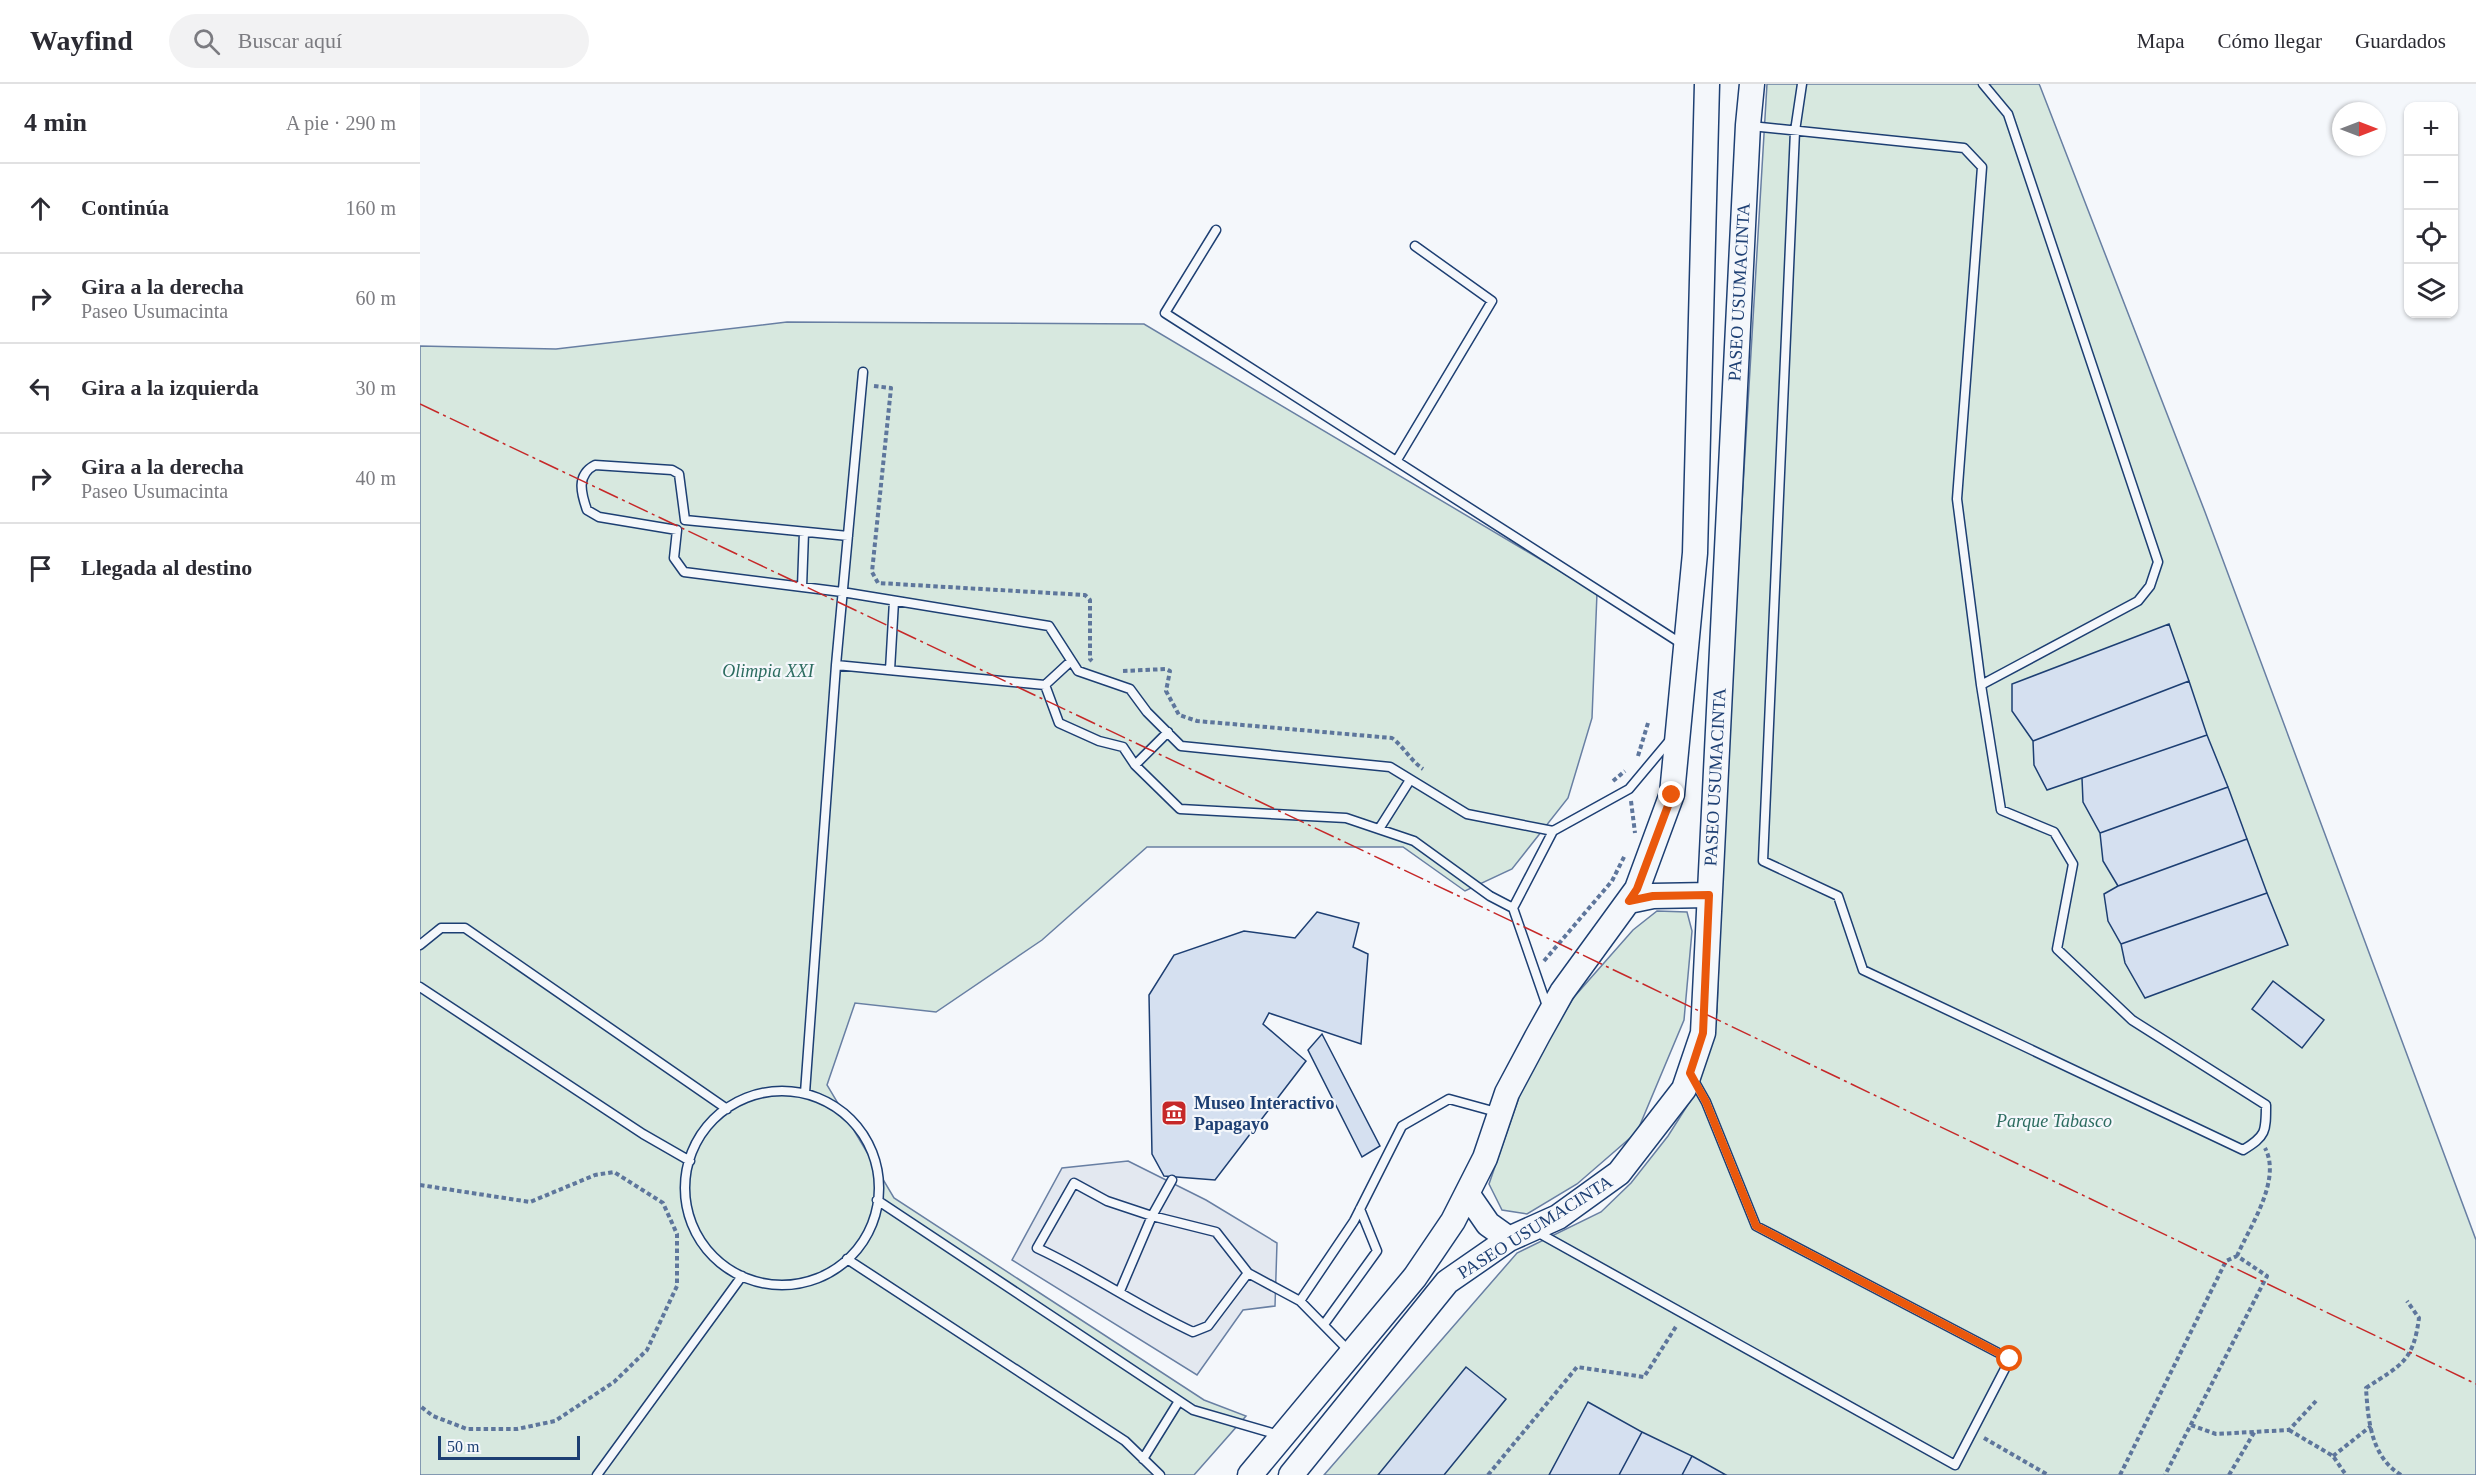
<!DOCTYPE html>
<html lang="es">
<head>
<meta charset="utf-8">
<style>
	body { margin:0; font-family:Georgia,serif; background:#f2f2f3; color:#2b2b33 }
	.controls { position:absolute; right:18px; top:18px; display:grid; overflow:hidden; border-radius:12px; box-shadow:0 2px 4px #0004 }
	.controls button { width:54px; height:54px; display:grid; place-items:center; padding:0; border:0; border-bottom:2px solid #e1e1e2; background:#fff; color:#2b2b33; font:30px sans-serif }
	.compass { position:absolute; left:1912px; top:18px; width:54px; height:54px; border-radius:50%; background:#fff; box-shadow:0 2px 4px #0004; rotate:90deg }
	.scale { position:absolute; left:18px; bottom:15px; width:142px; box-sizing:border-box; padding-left:6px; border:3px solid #1d3f73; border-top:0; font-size:16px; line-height:21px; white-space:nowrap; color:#1d3f73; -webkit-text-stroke:4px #f4f7fb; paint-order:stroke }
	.stop { position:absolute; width:18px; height:18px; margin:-14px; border:4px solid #ea580c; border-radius:50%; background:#fff }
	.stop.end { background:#ea580c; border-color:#fff; box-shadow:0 2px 6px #0008 }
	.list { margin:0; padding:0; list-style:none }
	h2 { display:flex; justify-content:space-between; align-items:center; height:78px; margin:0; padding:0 24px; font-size:26px }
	h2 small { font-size:20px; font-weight:400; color:#7c7c81 }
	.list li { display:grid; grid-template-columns:39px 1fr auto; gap:18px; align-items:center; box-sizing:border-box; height:90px; padding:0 24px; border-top:2px solid #e1e1e2 }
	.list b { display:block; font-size:22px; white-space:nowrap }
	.list p { margin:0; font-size:20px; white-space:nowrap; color:#7c7c81 }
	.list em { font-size:20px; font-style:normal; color:#7c7c81 }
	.icon { flex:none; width:33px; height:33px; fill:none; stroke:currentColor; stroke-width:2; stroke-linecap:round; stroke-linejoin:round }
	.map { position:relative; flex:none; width:2056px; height:1391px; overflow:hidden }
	header { display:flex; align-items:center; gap:36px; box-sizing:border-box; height:84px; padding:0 30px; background:#fff; border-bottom:2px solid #e1e1e2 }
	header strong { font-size:28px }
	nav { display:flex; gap:33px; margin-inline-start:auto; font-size:21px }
	.search { width:420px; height:54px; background:#f2f2f3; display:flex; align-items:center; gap:15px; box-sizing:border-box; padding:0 21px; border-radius:33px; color:#7c7c81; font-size:22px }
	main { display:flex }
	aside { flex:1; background:#fff }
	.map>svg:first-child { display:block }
	.green { fill:#d7e8df; stroke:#687fa3; stroke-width:1.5 }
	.parking { fill:#e3e8f0; stroke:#687fa3; stroke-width:1.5 }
	.building { fill:#d5e0f0; stroke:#1d3f73; stroke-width:1.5 }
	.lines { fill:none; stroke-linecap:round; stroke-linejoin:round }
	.service-casing { stroke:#1d3f73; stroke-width:11 }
	.secondary-casing { stroke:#1d3f73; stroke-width:27 }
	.path { stroke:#5e769c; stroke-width:4; stroke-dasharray:4.5 3; stroke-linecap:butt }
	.service { stroke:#f4f7fb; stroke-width:8 }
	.secondary { stroke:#f4f7fb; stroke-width:24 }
	.power { stroke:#c62828; stroke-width:1.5; stroke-dasharray:21 4.5 3 4.5; stroke-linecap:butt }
	.route { stroke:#ea580c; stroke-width:8 }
	.labels { text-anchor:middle; stroke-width:4.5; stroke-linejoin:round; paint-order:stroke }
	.street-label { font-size:18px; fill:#1d3f73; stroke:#f4f7fb }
	.park-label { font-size:18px; font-style:italic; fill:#2c6c60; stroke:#f4f7fb }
	.poi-label { font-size:18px; font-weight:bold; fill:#1d3f73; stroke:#f4f7fb; text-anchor:start }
</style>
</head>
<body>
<header>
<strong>Wayfind</strong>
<div class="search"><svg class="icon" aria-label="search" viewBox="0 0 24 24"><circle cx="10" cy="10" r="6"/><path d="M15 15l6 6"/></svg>Buscar aquí</div>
<nav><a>Mapa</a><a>Cómo llegar</a><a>Guardados</a></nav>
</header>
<main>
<aside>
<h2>4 min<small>A pie · 290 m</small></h2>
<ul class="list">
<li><svg class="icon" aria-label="ahead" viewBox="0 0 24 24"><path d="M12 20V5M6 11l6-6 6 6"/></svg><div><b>Continúa</b></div><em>160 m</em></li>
<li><svg class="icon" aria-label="right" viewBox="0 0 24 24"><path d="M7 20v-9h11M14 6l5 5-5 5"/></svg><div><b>Gira a la derecha</b><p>Paseo Usumacinta</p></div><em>60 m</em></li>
<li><svg class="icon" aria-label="left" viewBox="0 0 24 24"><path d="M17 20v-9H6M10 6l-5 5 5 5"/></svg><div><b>Gira a la izquierda</b></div><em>30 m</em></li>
<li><svg class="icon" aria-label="right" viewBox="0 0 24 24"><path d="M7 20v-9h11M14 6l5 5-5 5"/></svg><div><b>Gira a la derecha</b><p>Paseo Usumacinta</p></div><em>40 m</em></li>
<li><svg class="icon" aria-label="arrive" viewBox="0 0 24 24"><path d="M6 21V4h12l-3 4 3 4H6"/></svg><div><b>Llegada al destino</b></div></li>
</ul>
</aside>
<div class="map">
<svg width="2056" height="1391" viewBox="0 0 2056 1391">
	<rect width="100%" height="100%" fill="#f4f7fb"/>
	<path class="green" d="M1347,0H1619L1620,2L1785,428L2056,1156V1391H904L1097,1169L1181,1128L1211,1099L1248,1052L1276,1008L1297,928L1304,722Z
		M367,238L724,240L1177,509L1172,634L1148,714L1092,785L1045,807L983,763H727L622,856L516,928L435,919L407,1001L474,1114L784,1316L826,1332L774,1391H0V262L136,265Z
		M1237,827L1267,828L1272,847L1264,936L1217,1048L1157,1100L1107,1130L1082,1126L1069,1100L1107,990L1154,913L1213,846Z"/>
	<path class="parking" d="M708,1077L786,1116L857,1159L855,1222L823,1226L777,1291L592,1176L642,1084Z"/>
	<path class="building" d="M1749,540L1769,597L1613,657L1592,627V600Z
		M1769,597L1787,651L1627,706L1614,681L1613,657Z
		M1787,651L1808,703L1680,749L1663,718L1662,694Z
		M1808,703L1827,755L1698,802L1683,777L1680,749Z
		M1827,755L1847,809L1701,860L1688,837L1684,810L1698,802Z
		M1847,809L1868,861L1725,914L1705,879L1701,860Z
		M897,828L939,839L933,863L948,870L941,960L849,929L843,940L886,977L795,1096L744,1092L732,1070L729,911L754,871L824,847L875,854Z
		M1853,897L1904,936L1882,964L1832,925Z
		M902,950L960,1062L942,1073L888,966Z
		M1046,1283L1086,1315L1024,1391H958Z
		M1168,1318L1222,1348L1199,1391H1129Z
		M1222,1348L1272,1372L1262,1391H1199Z
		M1272,1372L1306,1391H1262Z"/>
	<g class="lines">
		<g class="service-casing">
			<path id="service" d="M1382,0L1375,47L1343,777L1418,812L1443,886L1823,1066C1846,1052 1846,1048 1846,1021L1712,936L1637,865L1653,780L1634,748L1581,726L1561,601L1718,517L1730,502L1738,478L1588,30L1563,0
				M1331,42L1544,64L1562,83L1537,415L1561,601
				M796,146L745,229L1262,560
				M977,376L1072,217L995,162
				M428,452L265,436L259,390L252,386L175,381C156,391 161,409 167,426L179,433L257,446L254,474L264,488L422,508L629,542L658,587L710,605L727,628L761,662L970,683L1047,730L1133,747
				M382,503L384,448
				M416,581L625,601L639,639L679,657L703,663L715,681L760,725L926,734L994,757L1070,812L1093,824
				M470,586L474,517
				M625,601L651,577
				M715,681L748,648
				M959,745L990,696
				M0,861L21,844H45L307,1025
				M0,903L223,1050L270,1077
				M1128,925L1093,824L1133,747L1209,705L1250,656
				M265 1104a97 97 0 1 1 194 0a97 97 0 1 1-194 0Z
				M385,1009L416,581L443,288
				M654,1099L687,1117L732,1132L796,1148L828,1189L788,1242L773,1248C719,1223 671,1189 617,1164Z
				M457,1116L773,1326L859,1351
				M1117,1148L1535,1381L1590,1275L1336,1142L1286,1018L1273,995
				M427,1175L705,1357L740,1391
				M828,1189L880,1217L931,1269
				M700,1207L732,1132L752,1096
				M880,1217L934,1137L982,1042L1029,1015L1080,1029
				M905,1239L957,1167L940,1125
				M723,1375L759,1317
				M177,1391L322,1192"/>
		</g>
		<g class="secondary-casing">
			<path id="secondary" d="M1209,817L1233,812L1289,811
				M1048,1111L1068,1140L1089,1155
				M830,1391L995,1193L1033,1137L1065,1074L1087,1009L1118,951L1142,908L1217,805L1252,710L1275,469L1287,0
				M871,1391L1027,1198L1089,1155L1138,1133L1199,1089L1264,1005L1283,949L1328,41L1332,0"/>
		</g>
		<path class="path" d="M454,302L471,304L452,488L458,499L665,511L670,516V575L672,577
			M703,587L746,585L750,587L746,607L759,631L777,637L972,654C984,663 990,676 1003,685
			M1218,672L1228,639
			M1193,697L1205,687
			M1211,717L1215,749
			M1124,877L1192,797L1205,771
			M0,1101L110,1118L175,1091L194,1088L243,1119L257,1150V1202L227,1266L194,1298L135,1337L97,1345H47L13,1332L0,1322
			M1817,1172C1830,1142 1862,1096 1845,1064
			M1771,1341L1796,1350L1869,1346L1896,1317
			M1869,1346L1913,1372L1926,1391
			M1564,1354L1628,1391
			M1913,1372L1951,1342
			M1068,1391L1157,1283L1224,1293L1257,1241
			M1700,1391L1806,1177L1817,1172L1847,1192L1745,1391
			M1809,1391L1835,1347
			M1981,1391C1951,1373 1948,1336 1946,1304C1982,1280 1993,1278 1999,1234L1987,1217"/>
		<use href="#service" class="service"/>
		<use href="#secondary" class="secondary"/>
		<path class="power" d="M0,320L1121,851L2056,1300"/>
	</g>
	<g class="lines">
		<path class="route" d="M1252,711L1217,805L1209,817L1233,812L1289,811L1283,949L1270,989L1286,1018L1336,1142L1590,1275"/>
	</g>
	<defs>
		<g id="museum-square" transform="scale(1.35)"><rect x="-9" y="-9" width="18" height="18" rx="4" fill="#c62828" stroke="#f4f7fb"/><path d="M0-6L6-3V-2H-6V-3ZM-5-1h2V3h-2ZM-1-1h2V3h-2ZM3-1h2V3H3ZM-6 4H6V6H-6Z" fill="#fff"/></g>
	</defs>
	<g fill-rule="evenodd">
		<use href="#museum-square" x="754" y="1029"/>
	</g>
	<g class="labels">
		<g class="street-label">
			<text transform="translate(1319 208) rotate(-87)" y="6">PASEO USUMACINTA</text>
			<text transform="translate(1295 693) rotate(-87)" y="6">PASEO USUMACINTA</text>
			<text transform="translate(1115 1143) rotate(-32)" y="6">PASEO USUMACINTA</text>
		</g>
		<g class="park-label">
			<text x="348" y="593">Olimpia XXI</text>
			<text x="1634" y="1043">Parque Tabasco</text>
		</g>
		<g class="poi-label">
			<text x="774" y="1025">Museo Interactivo<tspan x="774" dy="21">Papagayo</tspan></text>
		</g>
	</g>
</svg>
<div class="controls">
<button>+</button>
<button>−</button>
<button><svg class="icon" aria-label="locate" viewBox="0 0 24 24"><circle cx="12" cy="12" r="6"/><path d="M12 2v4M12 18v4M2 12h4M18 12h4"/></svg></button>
<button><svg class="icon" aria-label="layers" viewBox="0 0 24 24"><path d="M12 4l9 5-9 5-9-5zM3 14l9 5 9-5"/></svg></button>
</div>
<svg class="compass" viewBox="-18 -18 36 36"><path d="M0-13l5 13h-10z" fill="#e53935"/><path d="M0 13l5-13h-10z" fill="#7c7c81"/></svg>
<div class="scale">50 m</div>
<div class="stop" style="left:1590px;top:1275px"></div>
<div class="stop end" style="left:1252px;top:711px"></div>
</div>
</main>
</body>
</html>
